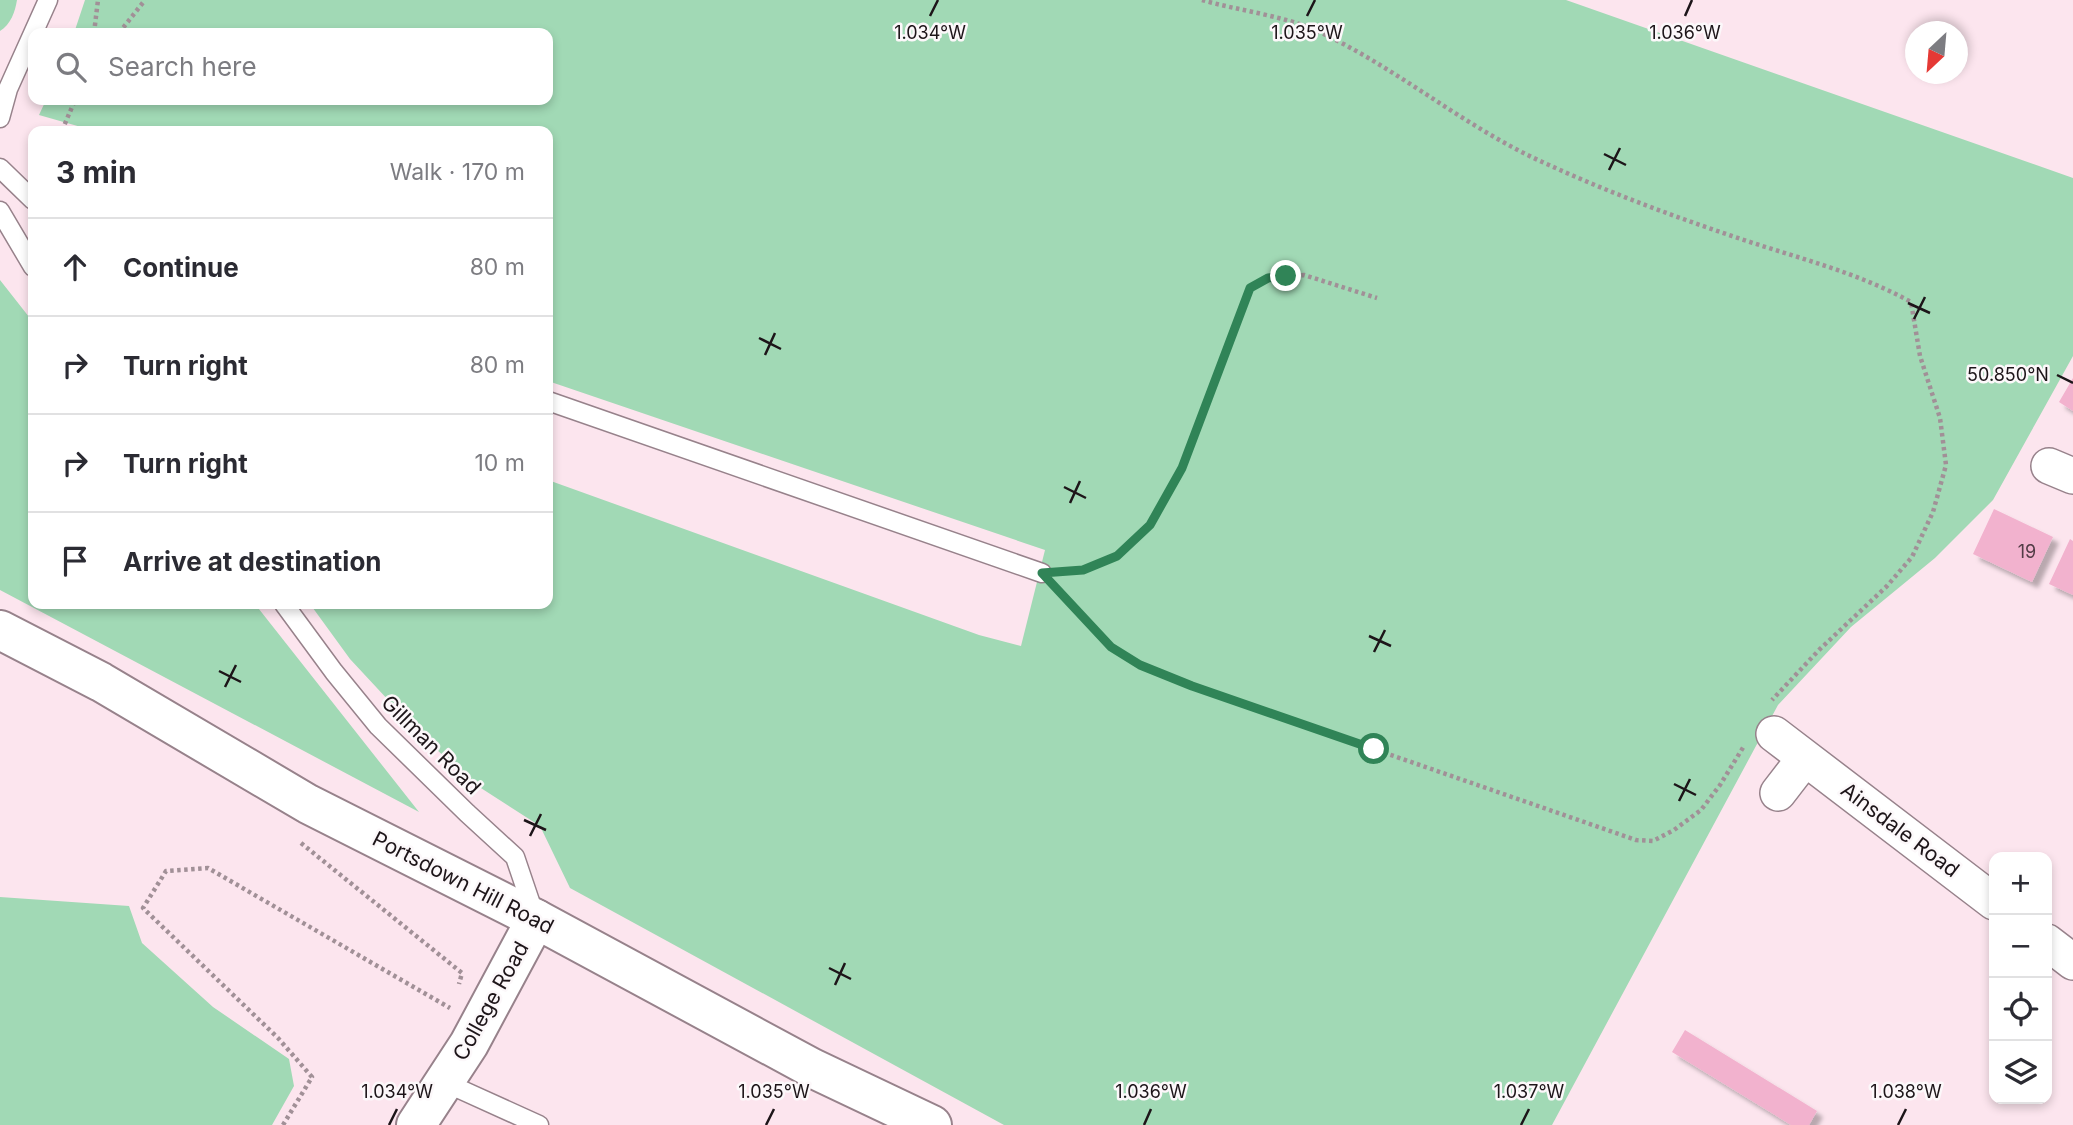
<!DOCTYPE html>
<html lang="en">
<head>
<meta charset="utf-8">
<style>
	body { margin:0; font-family:Inter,sans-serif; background:#f2f2f3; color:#2b2b33 }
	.controls { position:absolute; right:21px; bottom:21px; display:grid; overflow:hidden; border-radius:14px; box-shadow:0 4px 10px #0003 }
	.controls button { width:63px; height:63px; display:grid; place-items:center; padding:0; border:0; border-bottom:2px solid #e1e1e2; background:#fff; color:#2b2b33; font:35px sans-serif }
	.compass { position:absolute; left:1905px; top:21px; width:63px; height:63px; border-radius:50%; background:#fff; box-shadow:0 4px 10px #0003; rotate:206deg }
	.stop { position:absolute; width:21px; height:21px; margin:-16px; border:5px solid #308457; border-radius:50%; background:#fff }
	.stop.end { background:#308457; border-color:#fff; box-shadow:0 2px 7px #0008 }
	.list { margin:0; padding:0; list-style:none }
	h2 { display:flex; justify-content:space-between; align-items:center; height:91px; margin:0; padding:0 28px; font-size:30px }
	h2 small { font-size:23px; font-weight:400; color:#7c7c81 }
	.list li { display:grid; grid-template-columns:46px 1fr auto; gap:21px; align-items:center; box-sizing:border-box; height:98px; padding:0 28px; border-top:2px solid #e1e1e2 }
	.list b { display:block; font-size:26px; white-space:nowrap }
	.list em { font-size:23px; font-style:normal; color:#7c7c81 }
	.icon { flex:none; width:38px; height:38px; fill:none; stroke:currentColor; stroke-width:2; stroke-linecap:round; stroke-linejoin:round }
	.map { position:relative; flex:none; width:2073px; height:1125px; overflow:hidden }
	.search { position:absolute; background:#fff; box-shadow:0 4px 10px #0003; left:28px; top:28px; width:525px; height:77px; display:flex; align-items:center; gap:18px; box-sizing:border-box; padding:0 24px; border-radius:14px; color:#7c7c81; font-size:26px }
	.panel { position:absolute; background:#fff; box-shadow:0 4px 10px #0003; left:28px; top:126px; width:525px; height:483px; border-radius:14px }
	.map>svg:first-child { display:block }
	.green { fill:#a1d9b5 }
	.building { fill:#f2b2ce; filter:url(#shadow) }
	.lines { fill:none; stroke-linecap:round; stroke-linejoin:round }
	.service-casing { stroke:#97828b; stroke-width:21 }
	.minor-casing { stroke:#97828b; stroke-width:38 }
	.tertiary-casing { stroke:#97828b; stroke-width:42 }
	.secondary-casing { stroke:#97828b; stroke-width:42 }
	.path { stroke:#a19097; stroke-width:4.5; stroke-dasharray:3.5 3.5; stroke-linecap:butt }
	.service { stroke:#fff; stroke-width:18 }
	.minor { stroke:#fff; stroke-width:35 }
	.tertiary { stroke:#fff; stroke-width:38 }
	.secondary { stroke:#fff; stroke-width:38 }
	.route { stroke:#308457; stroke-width:9 }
	.ticks { fill:none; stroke:#1d1519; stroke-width:2.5 }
	.labels { text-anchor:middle; stroke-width:5; stroke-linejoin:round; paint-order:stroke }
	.number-label { font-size:18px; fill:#523c46 }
	.street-label { font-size:21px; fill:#1d1519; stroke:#fcf8fa }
	.ticks-label { font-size:18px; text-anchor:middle; fill:#1d1519; stroke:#fcf8fa; stroke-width:5; stroke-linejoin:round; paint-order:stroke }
</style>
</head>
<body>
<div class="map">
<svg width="2073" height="1125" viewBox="0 0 2073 1125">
	<defs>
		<filter id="shadow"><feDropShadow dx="6" dy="6" stdDeviation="2" flood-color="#0004"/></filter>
	</defs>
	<rect width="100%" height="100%" fill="#fce5ee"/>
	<path class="green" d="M0,0H17C15,12 11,24 0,31Z
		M85,0H1566L2073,178V356L1993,500L1935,558L1851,627L1778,705L1552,1125H1004L570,888L540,826L470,781L416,730L350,659L310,604H548V480L979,635L1021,646L1045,550L548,381V131H88V129L39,115L46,100H548V33H74Z
		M0,280L33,322V604H255L419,812L0,590Z
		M0,897L129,906L142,943L213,1007L289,1059L294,1086L272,1125H0Z"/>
	<path class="building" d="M2073,378V411L2059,402Z
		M1994,509L2053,537L2032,582L1973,554Z
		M2070,539L2073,541V595L2049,584Z
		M1685,1030L1817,1111L1809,1125H1791L1672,1052Z"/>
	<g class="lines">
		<g class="service-casing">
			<path id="service" d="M0,118L8,89L48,0
				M0,168L33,200
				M0,211L33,267
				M548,401L1042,573
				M284,604L334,672L378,726L467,813L515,857L535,916
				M444,1082L539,1125"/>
		</g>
		<g class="minor-casing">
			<path id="minor" d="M2049,466L2073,476
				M1774,734L1994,902
				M1778,793L1805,758
				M2047,942L2073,962"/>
		</g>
		<g class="tertiary-casing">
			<path id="tertiary" d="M416,1125L469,1044L536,919"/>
		</g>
		<g class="secondary-casing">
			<path id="secondary" d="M0,630L101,682L308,804L536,919L812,1068L932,1125"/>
		</g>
		<path class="path" d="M1202,0C1236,10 1284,16 1315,30C1397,67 1466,129 1549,165C1608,192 1670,215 1732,236C1793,257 1855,271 1911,302L1920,356L1940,418L1946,465L1933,512L1912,557L1887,586L1819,650L1772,700
			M94,33L98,0
			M119,33L145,0
			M64,131V126L75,100
			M1064,571L1083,570L1117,556L1150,525L1182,469L1250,288L1268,278L1304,275L1377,298
			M1058,590L1111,647L1141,665L1192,686L1636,840L1653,841L1674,830L1701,810L1720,785L1744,746
			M301,843L462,973L459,984
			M283,1125L312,1077L278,1038L143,908L166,871L208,868L450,1008"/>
		<use href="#service" class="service"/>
		<use href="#minor" class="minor"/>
		<use href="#tertiary" class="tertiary"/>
		<use href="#secondary" class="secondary"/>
	</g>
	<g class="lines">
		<path class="route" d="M1286,276L1268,278L1250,288L1182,468L1150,525L1117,556L1083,570L1042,573L1111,647L1140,665L1192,686L1374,749"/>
	</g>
	<path class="ticks" d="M930,16L938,0M1307,16L1315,0M1685,16L1692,0M1604,154L1626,165M1609,170L1620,148M1908,303L1930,313M1914,319L1925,297M759,338L781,349M765,355L775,333M2057,375L2073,383M1064,487L1086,498M1070,503L1080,481M1369,636L1391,646M1374,652L1385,630M219,671L241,682M225,687L236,665M1674,784L1696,795M1679,801L1690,779M524,820L546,830M530,836L541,814M829,968L851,979M835,985L845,963M389,1125L397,1109M766,1125L774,1109M1144,1125L1151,1109M1521,1125L1529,1109M1898,1125L1906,1109"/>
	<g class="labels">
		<g class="number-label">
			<text x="2027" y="558">19</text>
		</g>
		<g class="street-label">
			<text transform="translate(431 745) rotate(45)" y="7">Gillman Road</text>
			<text transform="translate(1900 830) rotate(37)" y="7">Ainsdale Road</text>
			<text transform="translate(463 883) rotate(27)" y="7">Portsdown Hill Road</text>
			<text transform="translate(491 1001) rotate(-61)" y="7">College Road</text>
		</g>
	</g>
	<g class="ticks-label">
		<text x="930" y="39">1.034°W</text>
		<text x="1307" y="39">1.035°W</text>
		<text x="1685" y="39">1.036°W</text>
		<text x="2008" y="381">50.850°N</text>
		<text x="397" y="1098">1.034°W</text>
		<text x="774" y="1098">1.035°W</text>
		<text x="1151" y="1098">1.036°W</text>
		<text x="1529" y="1098">1.037°W</text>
		<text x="1906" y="1098">1.038°W</text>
	</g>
</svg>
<div class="controls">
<button>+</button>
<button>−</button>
<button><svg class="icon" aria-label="locate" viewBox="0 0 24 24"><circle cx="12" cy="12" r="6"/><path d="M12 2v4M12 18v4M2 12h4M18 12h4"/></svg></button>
<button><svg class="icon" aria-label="layers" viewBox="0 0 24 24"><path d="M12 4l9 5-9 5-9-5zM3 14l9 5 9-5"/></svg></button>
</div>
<svg class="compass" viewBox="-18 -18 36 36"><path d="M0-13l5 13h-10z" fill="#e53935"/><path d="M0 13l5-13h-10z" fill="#7c7c81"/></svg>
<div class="stop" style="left:1374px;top:749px"></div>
<div class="stop end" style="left:1286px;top:276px"></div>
<div class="search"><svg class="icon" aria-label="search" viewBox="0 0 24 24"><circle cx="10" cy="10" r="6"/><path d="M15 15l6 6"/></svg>Search here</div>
<section class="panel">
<h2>3 min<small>Walk · 170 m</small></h2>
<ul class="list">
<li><svg class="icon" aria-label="ahead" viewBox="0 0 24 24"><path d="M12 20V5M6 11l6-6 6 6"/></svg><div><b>Continue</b></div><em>80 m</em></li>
<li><svg class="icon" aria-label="right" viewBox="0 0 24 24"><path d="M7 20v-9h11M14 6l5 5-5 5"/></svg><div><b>Turn right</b></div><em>80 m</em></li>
<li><svg class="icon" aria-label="right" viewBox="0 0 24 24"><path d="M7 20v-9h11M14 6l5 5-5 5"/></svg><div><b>Turn right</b></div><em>10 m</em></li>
<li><svg class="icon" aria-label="arrive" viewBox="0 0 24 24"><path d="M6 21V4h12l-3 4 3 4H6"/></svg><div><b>Arrive at destination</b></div></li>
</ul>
</section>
</div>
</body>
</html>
